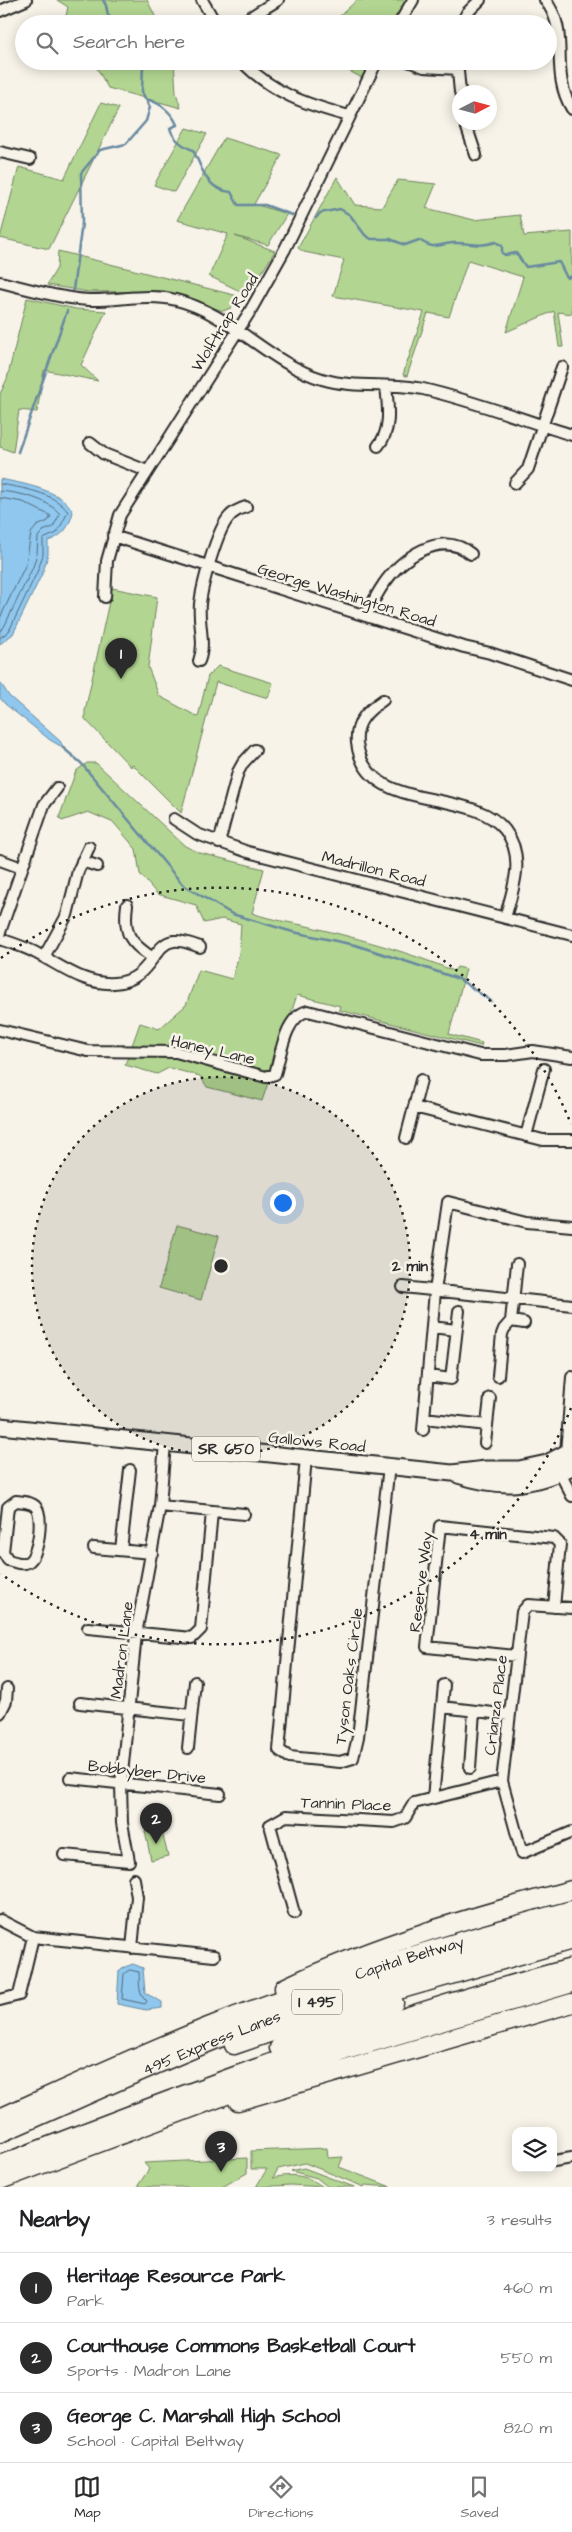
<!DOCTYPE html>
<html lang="en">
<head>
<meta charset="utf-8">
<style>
	body { margin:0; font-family:"Architects Daughter",sans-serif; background:#f6f6f6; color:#202124 }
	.controls { position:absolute; right:15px; bottom:15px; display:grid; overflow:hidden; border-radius:10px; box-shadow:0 2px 12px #0003 }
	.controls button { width:45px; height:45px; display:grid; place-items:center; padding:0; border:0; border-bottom:1px solid #e0e0e0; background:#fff; color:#202124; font:25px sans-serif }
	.compass { position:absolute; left:452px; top:85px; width:45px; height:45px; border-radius:50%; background:#fff; box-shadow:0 2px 12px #0003; rotate:84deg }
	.you { position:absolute; left:282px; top:1202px; width:18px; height:18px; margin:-12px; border:4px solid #fff; border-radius:50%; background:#1a73e8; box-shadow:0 0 0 8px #1a73e833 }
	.badge { display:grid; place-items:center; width:32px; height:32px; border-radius:50%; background:#2b2b2b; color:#fff; font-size:16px; font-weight:700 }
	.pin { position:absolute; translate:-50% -41px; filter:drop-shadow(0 1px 2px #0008) }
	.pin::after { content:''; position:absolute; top:26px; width:18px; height:15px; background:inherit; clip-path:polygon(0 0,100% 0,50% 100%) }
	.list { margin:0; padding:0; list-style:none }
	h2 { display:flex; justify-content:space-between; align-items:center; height:65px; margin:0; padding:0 20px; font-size:21px }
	h2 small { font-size:16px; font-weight:400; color:#757577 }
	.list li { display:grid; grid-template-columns:32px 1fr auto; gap:15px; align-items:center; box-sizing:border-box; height:70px; padding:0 20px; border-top:1px solid #e0e0e0 }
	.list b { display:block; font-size:19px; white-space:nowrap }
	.list p { margin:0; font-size:16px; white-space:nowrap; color:#757577 }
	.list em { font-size:16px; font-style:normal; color:#757577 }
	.icon { flex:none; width:28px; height:28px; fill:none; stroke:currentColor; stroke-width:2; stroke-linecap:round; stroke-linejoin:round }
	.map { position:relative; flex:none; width:572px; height:2187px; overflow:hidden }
	.search { position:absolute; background:#fff; box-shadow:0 2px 12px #0003; left:15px; right:15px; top:15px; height:55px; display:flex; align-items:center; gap:12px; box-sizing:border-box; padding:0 18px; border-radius:28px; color:#757577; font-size:19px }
	.sheet { height:275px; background:#fff }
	nav { display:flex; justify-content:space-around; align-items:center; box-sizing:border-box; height:70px; border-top:1px solid #e0e0e0; background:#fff; font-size:14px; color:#757577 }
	nav a { display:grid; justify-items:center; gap:2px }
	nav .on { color:#2b2b2b }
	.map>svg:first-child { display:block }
	.green { fill:#b2d691; stroke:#6e805e }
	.water { fill:#8fc7ee; stroke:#6789a0 }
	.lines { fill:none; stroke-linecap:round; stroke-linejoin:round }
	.shore { stroke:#536979; stroke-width:1 }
	.stream { stroke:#6789a0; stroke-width:2.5 }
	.minor-casing { stroke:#2b2b2b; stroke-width:14 }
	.primary-casing { stroke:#2b2b2b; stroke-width:19 }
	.motorway-casing { stroke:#2b2b2b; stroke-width:21 }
	.minor { stroke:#f7f3e8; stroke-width:10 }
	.primary { stroke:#f7f3e8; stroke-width:15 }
	.motorway { stroke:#f7f3e8; stroke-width:18 }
	.ring { fill:none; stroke:#2b2b2b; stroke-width:2.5; stroke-dasharray:2.5 5 }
	.labels { text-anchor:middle; stroke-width:5; stroke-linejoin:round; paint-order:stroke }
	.shield { fill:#f7f3e8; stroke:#686764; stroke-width:1 }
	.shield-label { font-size:15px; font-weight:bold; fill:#2b2b2b }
	.street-label { font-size:16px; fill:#2b2b2b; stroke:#f7f3e8 }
	.centre { fill:#2b2b2b; stroke:#f7f3e8; stroke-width:2.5 }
	.ring-label { font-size:15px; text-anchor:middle; font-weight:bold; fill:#2b2b2b; stroke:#f7f3e8; stroke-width:5; stroke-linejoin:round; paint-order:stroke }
</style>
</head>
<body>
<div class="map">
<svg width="572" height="2187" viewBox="0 0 572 2187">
	<rect width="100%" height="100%" fill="#f7f3e8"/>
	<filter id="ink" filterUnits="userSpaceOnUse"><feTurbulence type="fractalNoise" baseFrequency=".02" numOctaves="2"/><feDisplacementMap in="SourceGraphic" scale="10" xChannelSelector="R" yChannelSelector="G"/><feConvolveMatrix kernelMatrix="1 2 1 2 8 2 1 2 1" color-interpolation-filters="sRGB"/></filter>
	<g filter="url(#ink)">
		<path class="green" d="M57,0H147L159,24H70L66,16L68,7Z
			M357,0H408L394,24H331Z
			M93,61H174L176,93L181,108L108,88Z
			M331,61H372L362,78Z
			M101,103L119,108L49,249L0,238L19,167L64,179Z
			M186,128L207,134L174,192L154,185Z
			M224,138L282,155L254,204L287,214L268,245L235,236L275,251L248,295L209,276L228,234L177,220Z
			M337,177L355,205L382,207L398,180L436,184L426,208L474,220L520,215L524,236L572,232V314L558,312L563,347H559L554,311L506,332L523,277L468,260L449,317L428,313L407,376L403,375L424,312L333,296L344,260L304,252L298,248Z
			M58,251L238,296L231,308L223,311L165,291L89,292L47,285L57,268Z
			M27,298L76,309L106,311L81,365L98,381L44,370L37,412L19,410L13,452L0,447V394L7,379Z
			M112,588L157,597L148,667L159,696L198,717L208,676L218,666L273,683L268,698L216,682L181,813L132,764L131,767L85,719V711Z
			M87,763H96L185,846L200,853L264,869L252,913C274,921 297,923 319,929C365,940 411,953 454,971L457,967L466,969L449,1034L482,1043L481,1046L339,1010L340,1006L297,995L262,1101L207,1087L200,1076L169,1068L157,1074L125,1065L140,1023L159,1029L186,1005L199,970L232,979L239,954L241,924L222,919L204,923L196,905L157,894L140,874L136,849L114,823L88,812L62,821L59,818L76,771Z
			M177,1225L219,1236L201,1300L159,1288Z
			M161,1828L168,1856L151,1860L145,1831Z
			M327,2148L328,2158L343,2157L339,2167L391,2187L365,2185L364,2187L305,2163L278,2169L273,2178C292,2173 307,2175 323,2187L291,2185L256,2187L267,2169H251V2151Z
			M247,2158V2173L222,2187H137L149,2169L144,2163Z
			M304,2168L354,2187H328L317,2178L291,2171Z"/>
		<path class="water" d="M0,479C20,483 64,490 73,512C69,528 63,536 48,541V555L43,572L13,634L0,644Z
			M0,682L9,696L60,741L64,748L50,740L5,704L0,698Z
			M133,1964L143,1968L145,1993L162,2002V2008L146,2010L117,2004L119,1971L122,1968Z"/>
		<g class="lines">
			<path class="shore" d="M0,484C22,488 54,492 68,512L57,533L43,539V555L38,570L9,631L0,638
				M0,491C20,493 46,498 60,514L53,527L43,531L38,537L37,554L33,567L4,627L0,631
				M0,498L23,502L51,516L48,521L37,526L31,533L26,564L0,618
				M130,1970L139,1972C140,1984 137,1992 147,2001L145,2004L122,1999L124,1974Z"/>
			<path class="stream" d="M103,0C113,14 98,15 124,24
				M148,100C160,102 173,114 177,125L170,128C173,139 183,146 193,150C203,169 205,189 231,192L238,205H265L292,215
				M316,218L320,213L340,209L350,215L365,235L371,239H390L405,245L419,240C437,251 436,244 453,243C471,242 476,248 496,242L502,246V253L505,255L516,253L526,267L559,262L567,278L572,276
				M73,290L82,223L81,173L100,150L126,144L146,121L150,107L142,92L143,65L140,61
				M18,452L67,311
				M62,747L81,763L183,885L232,914L293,932L355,945L411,963L459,979L491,1001"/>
			<g class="minor-casing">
				<path id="minor" d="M202,0L216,24
					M545,0C572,34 548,70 572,109
					M0,11L26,0
					M239,24L278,0
					M399,24L413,0
					M461,24L467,13L480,0
					M241,61C274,94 305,104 349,116
					M408,61L424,67L458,69
					M457,61L460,92
					M465,122L476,155
					M0,152L30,159
					M0,282C29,289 59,298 89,300C119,301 146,293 176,300C231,313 268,363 322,379C355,389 390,382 423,389C471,400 524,420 572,435
					M90,443L104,454L147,471
					M378,446C392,430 388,406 386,386
					M515,483L528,469L562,367
					M113,536L464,647L490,653L572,680
					M105,597L107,561L120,515L249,313L285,249L377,61
					M366,616C371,606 376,595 383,585C401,558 441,529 471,554
					M199,661C206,643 198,624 200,604C202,585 217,530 229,517C234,511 239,509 246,507
					M383,700C367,711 355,722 357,743C366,816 470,785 505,830C526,857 513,889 505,918
					M174,819L197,834L248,852L572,935
					M219,843L238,772L243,763L255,750
					M0,860L22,868
					M82,861L97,866
					M127,905C123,934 130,943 153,958
					M0,932L44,805L57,788
					M0,939C12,943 25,947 36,953C60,965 84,985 114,983C152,981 152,943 174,941C182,940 192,944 200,947
					M44,957L67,915L78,871L89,847
					M0,1030L88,1051L176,1052L266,1077L275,1074C281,1054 285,1016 308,1011L480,1055H506L533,1051L572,1057
					M414,1107L543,1140H572
					M526,1136L544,1069
					M406,1138L421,1080
					M403,1287L572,1305
					M511,1321L524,1323
					M432,1327L456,1330
					M428,1376L451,1379L459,1311
					M498,1376L502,1334L504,1329L511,1321L517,1264
					M572,1377L566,1453L560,1473L572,1496
					M424,1418L487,1425
					M423,1430L435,1291L448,1202L527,1222L572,1226
					M485,1443L490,1398
					M306,1458L279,1750L289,1757L340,1762L353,1758L358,1737L389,1466
					M16,1501C23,1502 29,1501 35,1506C44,1514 39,1556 28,1562C22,1565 14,1562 8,1560L3,1552L8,1507Z
					M160,1506L244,1514
					M94,1548L152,1553
					M121,1550L130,1470
					M572,1608L528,1605L522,1612L502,1781L522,1853L572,1832
					M88,1628L192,1638L201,1629L212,1512
					M516,1656L427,1647L440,1526L554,1538L560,1544L554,1607
					M80,1703L191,1715
					M442,1707L510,1715
					M0,1713L6,1701L7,1689
					M188,1748L195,1682
					M470,1768L474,1711
					M70,1778L220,1794
					M433,1798L444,1685
					M64,1855L129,1861L122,1823L121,1784L136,1634L160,1506L165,1443
					M294,1913L270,1825L286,1816L394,1822L405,1818L414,1803L502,1781
					M0,1920L33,1937L214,1956
					M132,1948L137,1897L134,1879
					M0,2000L19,1995L33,1937
					M554,2161L572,2158"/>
			</g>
			<g class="primary-casing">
				<path id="primary" d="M0,1426L452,1473L486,1469H519L547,1463L566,1453H572
					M458,1475C502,1489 530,1487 572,1467"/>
			</g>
			<g class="motorway-casing">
				<g id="motorway">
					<path d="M284,1988C376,1944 474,1916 572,1890"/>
					<path d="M234,2045L374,1997L572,1940"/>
					<path d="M279,2048L394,2003"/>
					<path d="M238,2101L572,2003"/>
					<path id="s1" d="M0,2118C69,2087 138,2055 208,2027C327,1980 449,1943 572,1910"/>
					<path id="s2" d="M0,2133C74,2101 147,2067 222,2037C336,1991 454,1955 572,1925"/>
					<path d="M0,2165C189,2092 376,2020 572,1968"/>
					<path d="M0,2180L346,2050L572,1983"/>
				</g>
			</g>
			<use href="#minor" class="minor"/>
			<use href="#primary" class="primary"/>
			<use href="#motorway" class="motorway"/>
		</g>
	</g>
	<circle cx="221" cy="1266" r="189" fill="#2b2b2b" fill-opacity=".12"/>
	<g class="ring">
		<circle cx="221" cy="1266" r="189"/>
		<path d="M571 1408A378 378 0 0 1 1 1574M1 958A378 378 0 0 1 571 1124"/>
	</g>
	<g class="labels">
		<g class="shield">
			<rect x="192" y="1436.5" width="68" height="25" rx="4"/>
			<rect x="292" y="1989.5" width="50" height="25" rx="4"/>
		</g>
		<g class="shield-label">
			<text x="226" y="1454">SR 650</text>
			<text x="317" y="2007">I 495</text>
		</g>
		<g class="street-label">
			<text transform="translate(224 322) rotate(-58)" y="6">Wolftrap Road</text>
			<text transform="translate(347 594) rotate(17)" y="6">George Washington Road</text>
			<text transform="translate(374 868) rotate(14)" y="6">Madrillon Road</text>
			<text transform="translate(213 1049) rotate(13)" y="6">Haney Lane</text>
			<text transform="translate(317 1441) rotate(6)" y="6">Gallows Road</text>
			<text transform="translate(420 1582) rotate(-83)" y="6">Reserve Way</text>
			<text transform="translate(121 1650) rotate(-83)" y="6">Madron Lane</text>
			<text transform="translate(348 1676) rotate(-83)" y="6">Tyson Oaks Circle</text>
			<text transform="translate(495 1705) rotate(-83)" y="6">Crianza Place</text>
			<text transform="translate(147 1771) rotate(6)" y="6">Bobbyber Drive</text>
			<text transform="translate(346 1803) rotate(2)" y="6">Tannin Place</text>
			<text dy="6" stroke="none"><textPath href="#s1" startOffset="440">Capital Beltway</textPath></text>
			<text dy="6" stroke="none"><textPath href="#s2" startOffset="230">495 Express Lanes</textPath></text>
		</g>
	</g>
	<circle cx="221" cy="1266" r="8" class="centre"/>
	<g class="ring-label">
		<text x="410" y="1271">2 min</text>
		<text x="488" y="1539">4 min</text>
	</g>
</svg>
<div class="controls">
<button><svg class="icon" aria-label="layers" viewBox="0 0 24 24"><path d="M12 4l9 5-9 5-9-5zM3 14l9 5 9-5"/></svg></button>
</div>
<svg class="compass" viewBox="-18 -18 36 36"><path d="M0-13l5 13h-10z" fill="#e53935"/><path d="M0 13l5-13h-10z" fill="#757577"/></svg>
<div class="you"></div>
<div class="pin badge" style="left:121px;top:679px">1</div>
<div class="pin badge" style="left:156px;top:1844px">2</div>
<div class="pin badge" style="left:221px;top:2172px">3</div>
<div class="search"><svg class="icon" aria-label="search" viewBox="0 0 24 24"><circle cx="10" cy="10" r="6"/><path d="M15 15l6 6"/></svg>Search here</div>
</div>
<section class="sheet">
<h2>Nearby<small>3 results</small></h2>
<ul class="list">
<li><span class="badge">1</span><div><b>Heritage Resource Park</b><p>Park</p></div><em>460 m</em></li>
<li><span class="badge">2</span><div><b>Courthouse Commons Basketball Court</b><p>Sports · Madron Lane</p></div><em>550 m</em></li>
<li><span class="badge">3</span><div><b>George C. Marshall High School</b><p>School · Capital Beltway</p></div><em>820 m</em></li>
</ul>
</section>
<nav>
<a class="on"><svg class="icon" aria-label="map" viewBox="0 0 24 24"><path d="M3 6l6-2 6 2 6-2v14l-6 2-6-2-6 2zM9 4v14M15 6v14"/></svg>Map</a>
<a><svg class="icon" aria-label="directions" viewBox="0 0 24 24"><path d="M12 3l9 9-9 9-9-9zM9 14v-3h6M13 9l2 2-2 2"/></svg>Directions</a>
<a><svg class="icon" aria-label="saved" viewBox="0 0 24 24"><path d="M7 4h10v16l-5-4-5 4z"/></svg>Saved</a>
</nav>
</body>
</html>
